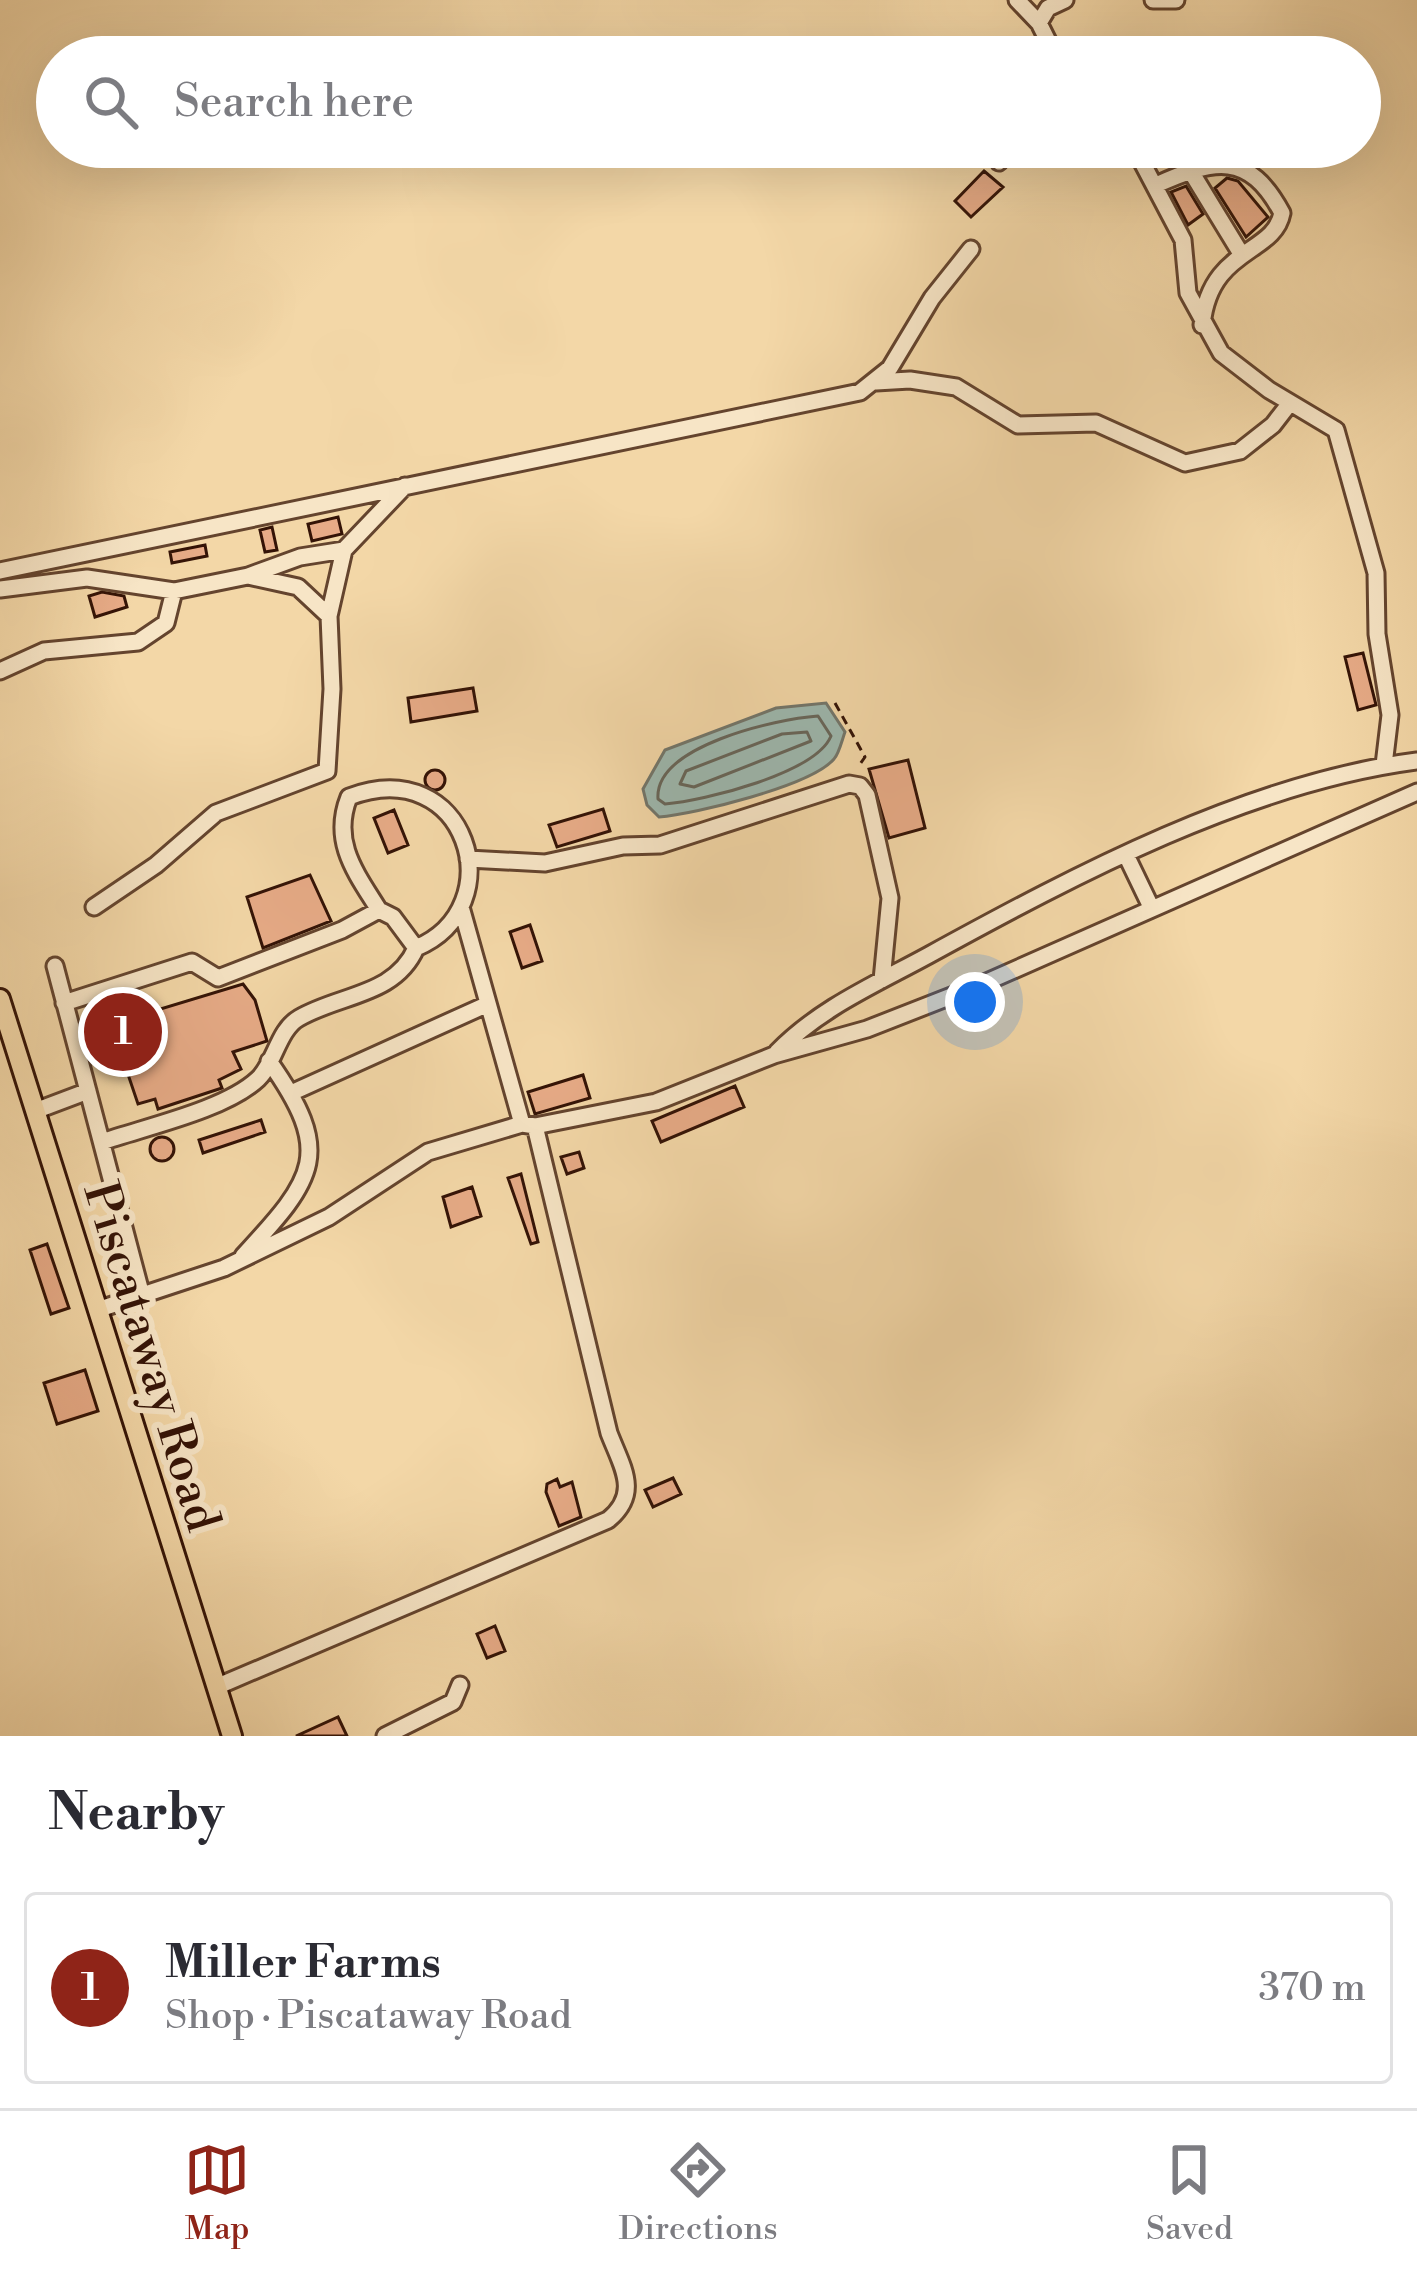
<!DOCTYPE html>
<html lang="en">
<head>
<meta charset="utf-8">
<style>
	body { margin:0; font-family:"Libre Bodoni",serif; background:#f7f7f7; color:#2b2b33 }
	.you { position:absolute; left:975px; top:1002px; width:42px; height:42px; margin:-30px; border:9px solid #fff; border-radius:50%; background:#1a73e8; box-shadow:0 0 0 18px #1a73e833 }
	.badge { display:grid; place-items:center; width:78px; height:78px; border-radius:50%; background:#8f2418; color:#fff; font-size:39px; font-weight:700 }
	.pin { position:absolute; translate:-50% -50%; border:6px solid #fff; box-shadow:0 3px 12px #0006 }
	.list { margin:0; padding:0; list-style:none }
	h2 { display:flex; justify-content:space-between; align-items:center; height:156px; margin:0; padding:0 48px; font-size:51px }
	h2 small { font-size:39px; font-weight:400; color:#7c7c81 }
	.list li { display:grid; grid-template-columns:78px 1fr auto; gap:36px; align-items:center; box-sizing:border-box; height:192px; margin:0 24px 24px; padding:0 24px; border:3px solid #e1e1e2; border-radius:12px }
	.list b { display:block; font-size:45px; white-space:nowrap }
	.list p { margin:0; font-size:39px; white-space:nowrap; color:#7c7c81 }
	.list em { font-size:39px; font-style:normal; color:#7c7c81 }
	.icon { flex:none; width:66px; height:66px; fill:none; stroke:currentColor; stroke-width:2; stroke-linecap:round; stroke-linejoin:round }
	.map { position:relative; flex:none; width:1417px; height:1736px; overflow:hidden }
	.search { position:absolute; background:#fff; box-shadow:0 12px 48px #0002; left:36px; right:36px; top:36px; height:132px; display:flex; align-items:center; gap:30px; box-sizing:border-box; padding:0 42px; border-radius:66px; color:#7c7c81; font-size:45px }
	.sheet { height:372px; background:#fff }
	nav { display:flex; justify-content:space-around; align-items:center; box-sizing:border-box; height:168px; border-top:3px solid #e1e1e2; background:#fff; font-size:33px; color:#7c7c81 }
	nav a { display:grid; justify-items:center; gap:6px }
	nav .on { color:#8f2418 }
	.map>svg:first-child { display:block }
	.water { fill:#9db8af; stroke:#73766b; stroke-width:3 }
	.lines { fill:none; stroke-linecap:round; stroke-linejoin:round }
	.shore { stroke:#68665a; stroke-width:3 }
	.building { fill:#e7ab87; stroke:#341306; stroke-width:3 }
	.minor-casing { stroke:#64442e; stroke-width:21 }
	.major-casing { stroke:#341306; stroke-width:24 }
	.path { stroke:#341306; stroke-width:3; stroke-dasharray:9 6; stroke-linecap:butt }
	.minor { stroke:#f7e5c6; stroke-width:15 }
	.major { stroke:#f3d7a7; stroke-width:18 }
	.labels { text-anchor:middle; stroke-width:12; stroke-linejoin:round; paint-order:stroke }
	.street-label { font-size:48px; fill:#341306; stroke:#f7e5c6 }
</style>
</head>
<body>
<div class="map">
<svg width="1417" height="1736" viewBox="0 0 1417 1736">
	<rect width="100%" height="100%" fill="#f3d7a7"/>
	<filter id="stains"><feTurbulence type="fractalNoise" baseFrequency=".00167" numOctaves="4"/><feColorMatrix values="0 0 0 0 .2 0 0 0 0 .09 0 0 0 0 .02 0 0 0 .5 -.17"/></filter>
	<radialGradient id="worn" r=".72"><stop offset=".6" stop-color="#630" stop-opacity="0"/><stop offset="1" stop-color="#630" stop-opacity=".3"/></radialGradient>
	<path class="water" d="M826,703L845,732C842,740 839,754 834,759C811,786 695,814 659,817L647,805L643,789L665,750L776,708Z"/>
	<g class="lines">
		<path class="shore" d="M818,716L831,736C816,773 704,801 665,804L658,799C654,746 776,719 818,716Z
			M807,732L811,741L694,787L680,784L686,771L782,734Z"/>
	</g>
	<path class="building" d="M984,171L1003,187L971,217L955,201Z
		M1227,178L1238,181L1268,217L1246,237L1215,188Z
		M1186,186L1203,214L1188,225L1171,192Z
		M338,517L342,534L312,541L308,524Z
		M272,527L277,550L265,552L260,530Z
		M205,545L207,556L172,563L170,552Z
		M102,592L124,596L127,607L95,617L89,596Z
		M1363,653L1376,705L1358,710L1345,657Z
		M473,688L477,711L411,722L408,698Z
		M908,760L925,828L889,838L869,769Z
		M425 780a10 10 0 1 1 20 0a10 10 0 1 1-20 0Z
		M603,809L610,831L557,847L549,825Z
		M394,810L408,845L388,853L374,818Z
		M310,875L331,921L263,948L247,897Z
		M530,925L542,961L522,968L510,932Z
		M243,984L255,1000L267,1041L233,1052L241,1069L219,1080L222,1088L158,1109L155,1099L138,1104L111,1024Z
		M583,1075L590,1098L535,1114L528,1092Z
		M735,1086L744,1107L661,1142L652,1121Z
		M261,1120L265,1132L203,1153L199,1140Z
		M150 1149a12 12 0 1 1 24 0a12 12 0 1 1-24 0Z
		M579,1152L584,1168L567,1174L561,1157Z
		M521,1174L538,1242L531,1244L508,1178Z
		M472,1187L481,1216L451,1227L443,1197Z
		M47,1244L69,1308L51,1314L30,1250Z
		M85,1370L98,1411L57,1424L44,1383Z
		M673,1478L681,1494L653,1507L645,1490Z
		M557,1479L560,1487L572,1482L581,1517L559,1526L546,1492L547,1484Z
		M495,1626L505,1651L487,1658L477,1634Z
		M338,1717L347,1736H296Z"/>
	<g class="lines">
		<g class="minor-casing">
			<path id="minor" d="M1017,0L1039,23L1056,57
				M1153,0H1176
				M1039,23L1048,8L1065,0
				M1134,147L1183,240L1188,293L1221,353L1269,390L1336,430L1376,573L1377,634L1390,715L1384,765
				M1176,147L1240,252
				M999,162L1005,147
				M1156,185C1214,159 1249,151 1282,213C1274,255 1210,247 1202,325
				M876,382L910,380L956,387L1018,425L1096,423L1185,463L1240,451L1273,425L1290,403
				M0,571L860,392L890,368L932,298L971,249
				M0,589L87,578L174,591L248,576L300,557L344,550L405,486
				M329,616L344,550
				M0,671L44,651L138,642L166,623L174,591
				M1127,857L1152,909
				M468,859L545,863L623,846L660,845L849,784L860,786L867,795L890,898L882,980
				M94,907L156,865L216,813L327,771L332,689L329,616L298,587L248,576
				M461,907L522,1124
				M55,966L142,1296
				M64,1003L192,962L218,978L342,930L379,910C356,873 331,842 349,797C467,752 514,907 416,948
				M777,1052C820,1008 874,985 929,955C1077,874 1248,783 1417,761
				M291,1093L488,1004
				M35,1111L88,1091
				M102,1142C145,1127 225,1110 258,1079C275,1063 278,1030 299,1018C340,994 395,996 416,948L393,917L379,910
				M243,1256C316,1177 334,1153 269,1061
				M97,1310L224,1268L329,1217L428,1152L522,1124L535,1126L656,1102L774,1055L867,1029L982,984L1417,792
				M216,1687L608,1520C641,1493 622,1467 609,1433L535,1126
				M385,1736L453,1702L460,1685"/>
		</g>
		<g class="major-casing">
			<path id="major" d="M0,999L232,1736"/>
		</g>
		<path class="path" d="M835,703L865,757L858,767"/>
		<use href="#minor" class="minor"/>
		<use href="#major" class="major"/>
	</g>
	<g class="labels">
		<g class="street-label">
			<text transform="translate(153 1356) rotate(73)" y="17">Piscataway Road</text>
		</g>
	</g>
	<rect width="100%" height="100%" filter="url(#stains)"/>
	<rect width="100%" height="100%" fill="url(#worn)"/>
</svg>
<div class="you"></div>
<div class="pin badge" style="left:123px;top:1032px">1</div>
<div class="search"><svg class="icon" aria-label="search" viewBox="0 0 24 24"><circle cx="10" cy="10" r="6"/><path d="M15 15l6 6"/></svg>Search here</div>
</div>
<section class="sheet">
<h2>Nearby<small></small></h2>
<ul class="list">
<li><span class="badge">1</span><div><b>Miller Farms</b><p>Shop · Piscataway Road</p></div><em>370 m</em></li>
</ul>
</section>
<nav>
<a class="on"><svg class="icon" aria-label="map" viewBox="0 0 24 24"><path d="M3 6l6-2 6 2 6-2v14l-6 2-6-2-6 2zM9 4v14M15 6v14"/></svg>Map</a>
<a><svg class="icon" aria-label="directions" viewBox="0 0 24 24"><path d="M12 3l9 9-9 9-9-9zM9 14v-3h6M13 9l2 2-2 2"/></svg>Directions</a>
<a><svg class="icon" aria-label="saved" viewBox="0 0 24 24"><path d="M7 4h10v16l-5-4-5 4z"/></svg>Saved</a>
</nav>
</body>
</html>
